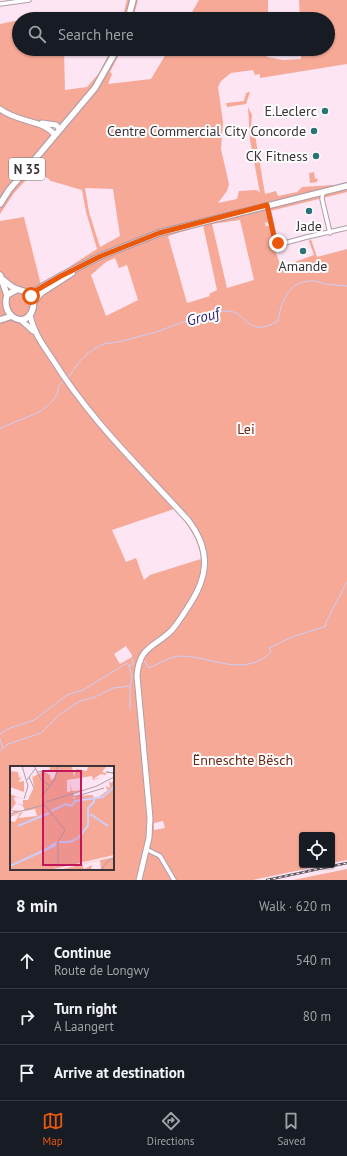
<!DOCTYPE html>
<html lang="en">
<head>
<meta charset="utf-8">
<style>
	body { margin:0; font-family:"PT Sans",sans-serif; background:#242831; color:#f1f3f6 }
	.controls { position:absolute; right:12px; bottom:12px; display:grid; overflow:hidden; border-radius:4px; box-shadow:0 1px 3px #0004 }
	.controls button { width:36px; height:36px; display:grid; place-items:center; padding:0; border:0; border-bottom:1px solid #363941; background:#171b24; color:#f1f3f6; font:20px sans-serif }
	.stop { position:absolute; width:12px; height:12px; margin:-9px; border:3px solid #ea580c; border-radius:50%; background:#fff }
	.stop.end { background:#ea580c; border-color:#fff; box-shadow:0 1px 4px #0008 }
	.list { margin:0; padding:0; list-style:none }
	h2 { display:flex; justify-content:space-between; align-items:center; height:52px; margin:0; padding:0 16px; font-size:17px }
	h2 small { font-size:13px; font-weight:400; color:#9ea1a6 }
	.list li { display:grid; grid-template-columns:26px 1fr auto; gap:12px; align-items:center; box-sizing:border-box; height:56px; padding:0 16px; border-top:1px solid #363941 }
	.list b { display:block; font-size:15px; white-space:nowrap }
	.list p { margin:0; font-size:13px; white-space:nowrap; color:#9ea1a6 }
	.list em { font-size:13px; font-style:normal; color:#9ea1a6 }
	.icon { flex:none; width:22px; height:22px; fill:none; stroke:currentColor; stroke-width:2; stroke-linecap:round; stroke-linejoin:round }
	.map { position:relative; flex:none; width:347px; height:880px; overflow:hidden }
	.search { position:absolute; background:#171b24; box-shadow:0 1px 3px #0004; left:12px; right:12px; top:12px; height:44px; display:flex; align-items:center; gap:10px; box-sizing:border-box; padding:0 14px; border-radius:22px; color:#9ea1a6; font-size:15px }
	.sheet { height:220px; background:#171b24 }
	nav { display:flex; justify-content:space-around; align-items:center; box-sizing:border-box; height:56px; border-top:1px solid #363941; background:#171b24; font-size:11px; color:#9ea1a6 }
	nav a { display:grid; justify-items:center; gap:2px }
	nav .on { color:#ea580c }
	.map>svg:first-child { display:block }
	.green { fill:#f6a996; fill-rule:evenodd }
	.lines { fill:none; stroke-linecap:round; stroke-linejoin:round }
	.stream { stroke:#cccefc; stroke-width:1 }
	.street-casing { stroke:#b29caa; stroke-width:5.5 }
	.secondary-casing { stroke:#b29caa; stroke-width:7 }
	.primary-casing { stroke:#b29caa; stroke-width:8 }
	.street { stroke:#fff; stroke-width:3.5 }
	.secondary { stroke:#fff; stroke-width:5 }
	.primary { stroke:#fff; stroke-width:5.5 }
	.rail-casing { stroke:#60555c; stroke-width:2.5 }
	.rail { stroke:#fff; stroke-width:1; stroke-dasharray:3; stroke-linecap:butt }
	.route { stroke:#ea580c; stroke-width:5 }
	.poi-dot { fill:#2a7478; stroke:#fff; stroke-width:1.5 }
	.labels { text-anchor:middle; stroke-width:4; stroke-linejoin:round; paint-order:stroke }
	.shield { fill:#fff; stroke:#777175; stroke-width:1 }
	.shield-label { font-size:13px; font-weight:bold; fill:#3d343a }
	.poi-label { font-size:14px; fill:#3d343a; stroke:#fff; text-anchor:end }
	.park-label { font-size:14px; fill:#6e2412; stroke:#fff }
	.water-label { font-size:15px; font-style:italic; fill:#312478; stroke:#fff }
	.inset-river { fill:none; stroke:#cccefc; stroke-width:2 }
	.inset-road { fill:none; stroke:#b09eaa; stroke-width:1 }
	.view { fill:#c2185b; fill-opacity:0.15; stroke:#c2185b; stroke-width:2 }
	.inset-edge { fill:none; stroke:#3d343a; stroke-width:2 }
</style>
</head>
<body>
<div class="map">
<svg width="347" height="880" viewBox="0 0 347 880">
	<rect width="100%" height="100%" fill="#fde5f4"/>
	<path class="green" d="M127,0H138L133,19H122Z
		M199,0H268V19H188Z
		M299,0H347V64L260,78V74L255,75L253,70L231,73L221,81L218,87L223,122L221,149L229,184L227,191L218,203L237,199L239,191L257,190L260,193L250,140L248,107L252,115L251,126L254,129L265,194L276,191L278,196L297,192L302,187L334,185L335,189L347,186V192L266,212L268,222L265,223L266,226H269L273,242L284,247L275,250L281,267L314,255L309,241L311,239L317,257L347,249V860L332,863V835H302V865H324L253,880H0V221L24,217L41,285L97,249L86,212L82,190L51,181L36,169L14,193L0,214V24L19,20V49H64L65,90L87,87L100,72L111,49H122L110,72L112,74L108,84L151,79L169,49H267V57L283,60L301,59V49H328V19H300ZM41,123L60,129L55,134ZM85,188L113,189L120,236L100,247L89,212ZM240,220L254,280L227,288L212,224ZM203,225L217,290L209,294L210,296L187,303L168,236ZM115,258L119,268L127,265L138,300L106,316L91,275L106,262ZM174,509C187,523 199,538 201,559L150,575L144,580L136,558L126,562L112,530ZM126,646L132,655V657L120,664L114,654ZM11,767H113V869H11ZM163,821L165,828L154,830V823Z
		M250,92L246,104L227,107L226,103L244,101L246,93Z
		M314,172L315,179L318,178L317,182L310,183L309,173Z
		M347,869V880H293Z"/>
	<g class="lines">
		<path class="stream" d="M68,378C75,367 85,353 97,347C104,343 111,343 118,342C130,339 145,335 156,332C176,325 206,312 226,311C248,310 246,340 278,321C281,302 288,282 310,281C315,280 320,283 325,284C332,285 340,285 347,286
			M0,429C18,418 46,416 57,394C58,391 58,388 59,385L63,382
			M143,662H146L148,668C160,664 169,656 182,656C212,657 245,678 271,652L269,648L292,637L326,626V622L347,582
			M130,686V710
			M0,734L10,728L34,720L67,695L83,690L127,663L129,666L133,664L132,659
			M0,739L3,748
			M0,751L8,744L41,733L59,715L80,701L95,697L113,688L130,686L132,677L129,666"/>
		<g class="street-casing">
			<path id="street" d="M0,4L29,0
				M323,192L322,199L330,233
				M267,205L275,240L281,244L307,237L347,228
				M146,849L160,856L174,880"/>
		</g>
		<g class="secondary-casing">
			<path id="secondary" d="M0,109C18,123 42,119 55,135
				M42,123L56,125L60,129
				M30,314C33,332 43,345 53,360C91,421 140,467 188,520C211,550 209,576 188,607C183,615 178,623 172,630C154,648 139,646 137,676L150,818L149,838L139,880
				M21,320L33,331"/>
		</g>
		<g class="primary-casing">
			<path id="primary" d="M128,19L133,0
				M0,204L9,190L95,88L117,49
				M0,275L7,295
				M2,279C6,282 10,286 14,288C20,291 26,290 31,296C33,300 34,304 33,308C28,330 0,318 7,295L16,290
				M28,293L35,291L61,276L101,256L159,233L347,186
				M33,303L41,293L72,273
				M0,320L9,317"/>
		</g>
		<use href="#street" class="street"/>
		<use href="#secondary" class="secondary"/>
		<use href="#primary" class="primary"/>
		<g class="rail-casing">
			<path id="rail" d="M267,880L347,863"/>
		</g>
		<use href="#rail" class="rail"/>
	</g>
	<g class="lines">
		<path class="route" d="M31,296L28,293L35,291L61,276L101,256L159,233L267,205L274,237L278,243"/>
	</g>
	<g class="poi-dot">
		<circle cx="325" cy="111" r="4"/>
		<circle cx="314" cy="131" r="4"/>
		<circle cx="316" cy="156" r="4"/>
		<circle cx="309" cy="211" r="4"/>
		<circle cx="303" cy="251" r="4"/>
	</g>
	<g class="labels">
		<rect class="shield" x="9" y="158" width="36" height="22" rx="3"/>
		<g class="shield-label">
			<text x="27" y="174">N 35</text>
		</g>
		<g class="poi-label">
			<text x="317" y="116">E.Leclerc</text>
			<text x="306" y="136">Centre Commercial City Concorde</text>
			<text x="308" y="161">CK Fitness</text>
			<text x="309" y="231" text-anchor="middle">Jade</text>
			<text x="303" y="271" text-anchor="middle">Amande</text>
		</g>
		<g class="park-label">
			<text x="246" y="434">Lei</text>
			<text x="243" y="765">Ënneschte Bësch</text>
		</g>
		<g class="water-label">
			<text transform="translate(203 317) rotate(-15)" y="5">Grouf</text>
		</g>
	</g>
	<g transform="translate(10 766)">
		<rect width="104" height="104" fill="#fde5f4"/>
		<path d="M40,0H62L64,11L66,3L77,5L78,0H104L96,1L92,6L96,7V9L101,10L91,8L83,13L91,12L83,14L82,10L57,14V26L61,25L60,16L62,25L74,24L62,27L64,33L67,30L83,29L84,32L89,31L98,24L95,20L100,22L99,15L101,17L104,14V89L39,104H0V55L5,56L10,47L0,51V49L13,46L8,52L27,50L25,43L15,45L13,40L6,37L1,44L11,45L0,48L4,46L0,44V28L12,33L5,31L4,33L6,37L13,39V34H18L24,21L22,9L23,11L33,5L40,9L41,14L44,12L47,4H40ZM0,5L8,6L9,12L12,11L8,16L14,15V26L17,27L0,21ZM104,91V104H91L90,94L72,98L74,103L82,99L81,104H48Z" fill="#f6a996"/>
		<path class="inset-river" d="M41,45L56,38L62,40L65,35L93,31L104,21M80,48L98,60M8,60L39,47M49,76H60L68,72L78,60V42L84,36V33M33,85L47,76M0,100L46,79"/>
		<path class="inset-road" d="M12,0L18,20L14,33M24,0L32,15L39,19M27,6L40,4M104,7L96,6L104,7M19,11L24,22M17,14L25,3M62,27L64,31L94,22M36,36L87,20L104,11M0,48L34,39M48,100V76L55,64L34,38L32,30L45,13L48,0M91,104L97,96L104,92"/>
		<path class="view" d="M33,5H71V99H33Z"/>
		<rect width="104" height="104" class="inset-edge"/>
	</g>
</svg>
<div class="controls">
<button><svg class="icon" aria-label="locate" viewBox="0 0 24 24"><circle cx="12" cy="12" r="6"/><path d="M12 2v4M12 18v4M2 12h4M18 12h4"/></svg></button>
</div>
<div class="stop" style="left:31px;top:296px"></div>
<div class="stop end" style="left:278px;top:243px"></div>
<div class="search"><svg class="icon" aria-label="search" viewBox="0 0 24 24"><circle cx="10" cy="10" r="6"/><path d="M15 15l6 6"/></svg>Search here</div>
</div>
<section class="sheet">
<h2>8 min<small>Walk · 620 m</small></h2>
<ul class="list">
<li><svg class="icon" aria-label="ahead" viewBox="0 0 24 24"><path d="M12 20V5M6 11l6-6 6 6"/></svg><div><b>Continue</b><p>Route de Longwy</p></div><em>540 m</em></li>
<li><svg class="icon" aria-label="right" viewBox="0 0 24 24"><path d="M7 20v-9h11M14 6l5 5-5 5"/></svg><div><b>Turn right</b><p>A Laangert</p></div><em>80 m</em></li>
<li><svg class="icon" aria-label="arrive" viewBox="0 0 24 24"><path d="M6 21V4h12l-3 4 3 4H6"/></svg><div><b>Arrive at destination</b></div></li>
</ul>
</section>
<nav>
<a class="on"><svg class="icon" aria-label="map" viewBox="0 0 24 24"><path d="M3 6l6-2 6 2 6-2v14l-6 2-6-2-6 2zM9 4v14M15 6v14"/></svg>Map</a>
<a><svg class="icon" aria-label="directions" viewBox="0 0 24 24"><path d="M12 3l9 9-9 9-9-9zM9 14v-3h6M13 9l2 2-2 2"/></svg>Directions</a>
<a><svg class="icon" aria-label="saved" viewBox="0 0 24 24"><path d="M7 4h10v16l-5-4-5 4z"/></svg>Saved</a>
</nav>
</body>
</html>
